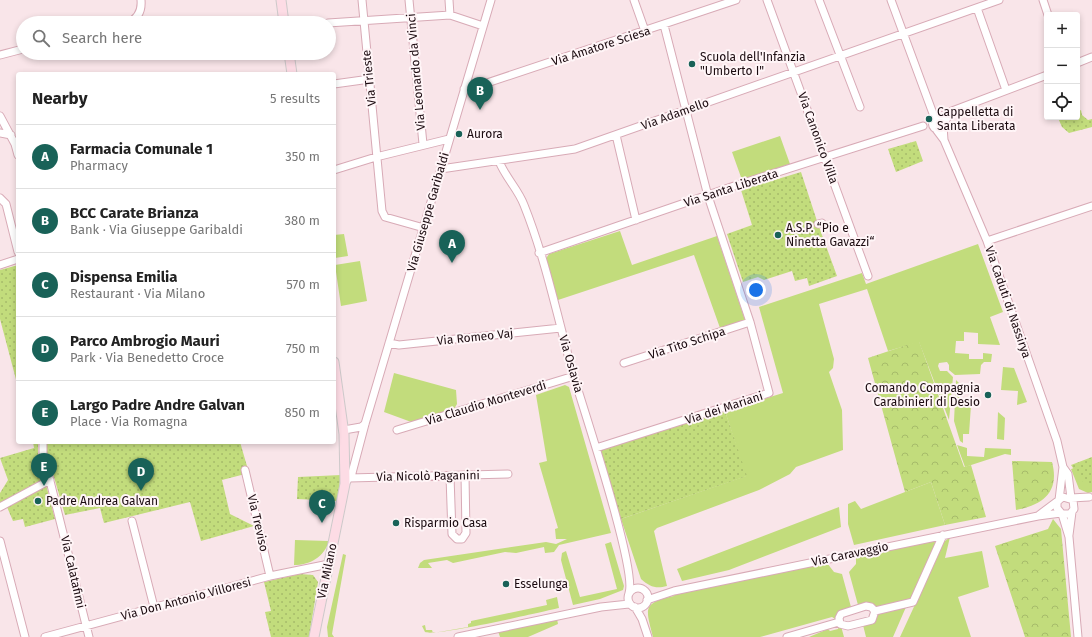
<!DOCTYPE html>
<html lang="en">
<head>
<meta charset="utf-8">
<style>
	body { margin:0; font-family:"Fira Sans",sans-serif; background:#f6f6f6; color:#222 }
	.controls { position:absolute; right:12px; top:12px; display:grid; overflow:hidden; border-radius:4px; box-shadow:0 2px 6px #0003 }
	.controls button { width:36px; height:36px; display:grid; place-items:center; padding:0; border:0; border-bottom:1px solid #e0e0e0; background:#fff; color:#222; font:20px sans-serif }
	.you { position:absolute; left:756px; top:290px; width:14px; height:14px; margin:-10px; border:3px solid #fff; border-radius:50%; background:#1a73e8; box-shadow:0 0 0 6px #1a73e833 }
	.badge { display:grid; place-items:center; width:26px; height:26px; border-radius:50%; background:#196258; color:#fff; font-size:13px; font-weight:700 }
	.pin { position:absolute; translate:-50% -33px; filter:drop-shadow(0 1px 2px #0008) }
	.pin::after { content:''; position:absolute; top:21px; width:14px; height:12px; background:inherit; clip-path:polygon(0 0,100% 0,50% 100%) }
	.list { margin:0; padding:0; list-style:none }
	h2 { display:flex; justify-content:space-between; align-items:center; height:52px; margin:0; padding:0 16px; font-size:17px }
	h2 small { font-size:13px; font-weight:400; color:#767676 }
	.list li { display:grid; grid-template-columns:26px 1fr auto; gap:12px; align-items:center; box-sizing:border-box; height:64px; padding:0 16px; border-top:1px solid #e0e0e0 }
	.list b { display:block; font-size:15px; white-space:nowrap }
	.list p { margin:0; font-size:13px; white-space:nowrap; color:#767676 }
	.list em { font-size:13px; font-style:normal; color:#767676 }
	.icon { flex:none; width:22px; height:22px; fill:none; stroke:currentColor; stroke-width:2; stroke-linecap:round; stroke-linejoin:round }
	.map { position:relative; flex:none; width:1092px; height:637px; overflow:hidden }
	.search { position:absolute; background:#fff; box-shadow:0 2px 6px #0003; left:16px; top:16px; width:320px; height:44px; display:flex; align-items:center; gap:10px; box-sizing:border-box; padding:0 14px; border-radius:22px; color:#767676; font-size:15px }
	.panel { position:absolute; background:#fff; box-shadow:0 2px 6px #0003; left:16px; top:72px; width:320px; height:372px; border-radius:4px }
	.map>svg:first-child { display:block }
	.grass { fill:#c2dc7c }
	.forest { fill:url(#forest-crowns) }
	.park { fill:url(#park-dots) }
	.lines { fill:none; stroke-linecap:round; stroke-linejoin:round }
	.minor-casing { stroke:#d8aab6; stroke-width:9 }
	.major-casing { stroke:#cdc9ca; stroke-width:11 }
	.minor { stroke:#fff; stroke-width:7 }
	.major { stroke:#fddce5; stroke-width:9 }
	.poi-dot { fill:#196258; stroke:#fff5f7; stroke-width:1.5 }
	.labels { text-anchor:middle; stroke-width:4; stroke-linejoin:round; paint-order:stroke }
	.street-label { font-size:12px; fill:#1b0b10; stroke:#fff5f7 }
	.poi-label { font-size:12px; fill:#1b0b10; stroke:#fff5f7; text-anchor:start }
</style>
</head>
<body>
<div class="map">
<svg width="1092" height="637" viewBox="0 0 1092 637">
	<defs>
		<pattern id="forest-crowns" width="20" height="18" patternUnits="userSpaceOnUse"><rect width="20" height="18" fill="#c2dc7c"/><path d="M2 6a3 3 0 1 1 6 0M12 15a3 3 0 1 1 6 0" fill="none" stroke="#a6bb6a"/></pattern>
		<pattern id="park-dots" width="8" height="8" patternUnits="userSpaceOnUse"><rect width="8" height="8" fill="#c2dc7c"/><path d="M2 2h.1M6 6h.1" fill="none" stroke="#a6bb6a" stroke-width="1.8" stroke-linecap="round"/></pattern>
	</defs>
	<rect width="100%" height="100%" fill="#f9e5e9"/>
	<path class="grass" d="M780,136L790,164L742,180L732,152Z
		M620,231L632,265L717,236L745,320L720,328L694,255L558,300L545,260L549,254Z
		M344,234L348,256L335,258L334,235Z
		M978,244L1003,312L990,317L1000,345L978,344V333L964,332V341H956L955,353L969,354V359H983V353L992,354L991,362H984L981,365L980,374L955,375L949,370V365L947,362L939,363L938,366L940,371H947L953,377L949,420L919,342L888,351L867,289L819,304L834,359L833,368L829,372L842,410L843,450L796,467L790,474L759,490L657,528L654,531L667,586C656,589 650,587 641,579L621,519L746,476L725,411L783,393L759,307L862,273L866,284Z
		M360,261L367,301L341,306L335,265Z
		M1003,367L1014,368L1027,402L1017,405L1018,391L1001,390Z
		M394,373L456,390L457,404L454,409L414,423L384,412Z
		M956,380L961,385L958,396L960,398V404L971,405L969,434H963V443L960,441L954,421Z
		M565,385L569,387L611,533L559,545L554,552L545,553L544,547L516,553L505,552L453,563L447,560L428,563L432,568H418L420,563L424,560L546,542L556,544L567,539H556L555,529L558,528L539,463L547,461L536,395Z
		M998,412L1005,418L1004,440L997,439Z
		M957,445L967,448V456L984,457L985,448L1011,449V455L1005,454L965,467Z
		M1092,462V492L1088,493L1079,489L1071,469Z
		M931,482L945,525L854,545L848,524V504L855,501L861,509Z
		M839,507L841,527L729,570L682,581L677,569Z
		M950,537L945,558L982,551L989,587L958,597L971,637H900L944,542Z
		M295,540L329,541C324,557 310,565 294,565Z
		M933,541L936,543L911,599L877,607L866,603L858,605L849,572L856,564V557Z
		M611,542L624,586L623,590L600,599L573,605L561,560L562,553L566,551L580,597L617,589L605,544Z
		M343,554L346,555L332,634L334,637H328L327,627Z
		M827,563L834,572L842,574L851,607L841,611L837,620L832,617L760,637H653C645,607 643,603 674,596L675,594Z
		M557,597L559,608C541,612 435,637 425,632L422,626L425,625L426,630H432L433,633L468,627V624L471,623V621L547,605L546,600Z
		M906,607L893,637H866L863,625L878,614Z
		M557,619L558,624L528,637H500L498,631Z
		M839,626H841L844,637H809L828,629L830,631L838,629Z"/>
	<path class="forest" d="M919,341L964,467L971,465L986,517L945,525L931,482L905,492L868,358Z
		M1012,461L1052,462C1060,492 1043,505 1016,510Z
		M1053,519L1061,529L1071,637H1025L995,546L1048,529Z"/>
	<path class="park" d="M1081,110L1082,115L1088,120L1092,119V127L1069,133L1062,127L1058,118L1077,117V112Z
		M916,141L923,161L896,172L888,149Z
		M801,172L818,224L837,276L809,286L807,278L795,281L792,271L764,280L758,277L743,282L727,234L752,225L741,190Z
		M18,265V387L0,319V270Z
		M725,411L747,476L621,519L599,449Z
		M33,442H38V454L55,519L25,527L23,519L13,521L7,507L0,504V493L8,480L0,458L34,448Z
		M47,442H240L249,473L222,480L230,514L254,526L201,541L190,502L104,523L100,508L65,515L47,453Z
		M1092,457V486H1089L1081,480L1071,465Z
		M341,475L337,501L297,499L298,477Z
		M300,574L313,575L318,582L309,637H271L265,612L271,611L264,582Z"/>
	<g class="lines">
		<g class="minor-casing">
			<path id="minor" d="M362,0L382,211L385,217L424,228
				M409,0L423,144
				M449,0L450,15
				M634,0L645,31
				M767,0L868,276
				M819,0L860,107
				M891,0L935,119
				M1043,0L1048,15
				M977,8L1006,90
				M127,23C138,19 142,11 141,0
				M328,23L450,15L483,26
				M0,55L23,49
				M1077,63L1092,57
				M334,84L370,79
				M464,89H469L736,0
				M952,111L1047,75
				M0,116L15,144L18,155
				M938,118L952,111L943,124
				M932.5 124a5.5 5.5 0 1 1 11 0a5.5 5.5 0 1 1-11 0Z
				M935,128L944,140L943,126
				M0,133L11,135
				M616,135L636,220
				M944,140L987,241L1057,441L1063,467L1068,474L1071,498L1089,497
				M499,161C505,177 518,189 524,205C546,260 558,320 574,377C584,411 637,569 629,593
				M441,169L575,149L999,0
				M334,170L376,157L449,139
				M0,198L6,204L18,252
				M818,224L822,223
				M987,241L1092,206
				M539,253L737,185L923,126
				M0,265L18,259
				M389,343L399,345L561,328
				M624,363L750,322
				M344,430L361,427L365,424
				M397,430L574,376
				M43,442V453L89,637
				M596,448L769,393L750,322L708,196L664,25
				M245,470L270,576
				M450,476L452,534L457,539H462L466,533L465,475
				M349,478L508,474
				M345,484L352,473L365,424L491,0
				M1059,500L1063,467
				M0,507L50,480
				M1062,514L1069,537L1078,637
				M1039,515L1063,497L1073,500L1074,509L1070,514H1062L1057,508V503
				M132,521L154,607
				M1069,535L1072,512
				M0,541L25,637
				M628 598a10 10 0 1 1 20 0a10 10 0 1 1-20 0Z
				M647,600L674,591L1038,516L1061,513
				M866,606L871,607L875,611L872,620L848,626L840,624L839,618L841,614Z
				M635,607L642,619L648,637
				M875,611L913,602L943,535
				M45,637L270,576L329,564
				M458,637L601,607L629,604
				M787,637L839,622"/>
		</g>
		<g class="major-casing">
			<path id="major" d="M281,0L284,23
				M289,53L292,74
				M314,637L345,484L344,434L334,362"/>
		</g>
		<use href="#minor" class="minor"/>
		<use href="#major" class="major"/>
	</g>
	<g class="poi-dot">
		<circle cx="692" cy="64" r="4"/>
		<circle cx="929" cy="119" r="4"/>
		<circle cx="459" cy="134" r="4"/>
		<circle cx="778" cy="235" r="4"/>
		<circle cx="988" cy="395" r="4"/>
		<circle cx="38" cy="501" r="4"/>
		<circle cx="396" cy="523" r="4"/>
		<circle cx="506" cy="584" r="4"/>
	</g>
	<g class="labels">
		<g class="street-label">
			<text transform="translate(601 46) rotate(-18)" y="4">Via Amatore Sciesa</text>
			<text transform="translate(416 72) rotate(-95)" y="4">Via Leonardo da Vinci</text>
			<text transform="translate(369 78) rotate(-96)" y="4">Via Trieste</text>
			<text transform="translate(675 114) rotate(-20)" y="4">Via Adamello</text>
			<text transform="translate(818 138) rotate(70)" y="4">Via Canonico Villa</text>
			<text transform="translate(731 188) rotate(-18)" y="4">Via Santa Liberata</text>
			<text transform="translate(428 212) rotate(-74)" y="4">Via Giuseppe Garibaldi</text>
			<text transform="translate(1008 302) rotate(71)" y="4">Via Caduti di Nassirya</text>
			<text transform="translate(475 337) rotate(-6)" y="4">Via Romeo Vaj</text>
			<text transform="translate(687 343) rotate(-18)" y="4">Via Tito Schipa</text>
			<text transform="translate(571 364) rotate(74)" y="4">Via Oslavia</text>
			<text transform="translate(486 403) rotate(-17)" y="4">Via Claudio Monteverdi</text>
			<text transform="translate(724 408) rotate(-18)" y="4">Via dei Mariani</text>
			<text transform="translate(428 476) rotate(-1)" y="4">Via Nicolò Paganini</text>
			<text transform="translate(258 523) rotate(77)" y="4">Via Treviso</text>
			<text transform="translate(850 554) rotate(-12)" y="4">Via Caravaggio</text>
			<text transform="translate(327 571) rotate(-78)" y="4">Via Milano</text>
			<text transform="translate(73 572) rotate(77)" y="4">Via Calatafimi</text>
			<text transform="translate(186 599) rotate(-15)" y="4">Via Don Antonio Villoresi</text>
		</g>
		<g class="poi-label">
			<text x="700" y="61">Scuola dell'Infanzia<tspan x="700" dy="14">"Umberto I"</tspan></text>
			<text x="937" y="116">Cappelletta di<tspan x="937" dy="14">Santa Liberata</tspan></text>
			<text x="467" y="138">Aurora</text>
			<text x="786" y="232">A.S.P. “Pio e<tspan x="786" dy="14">Ninetta Gavazzi“</tspan></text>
			<text x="980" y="392" text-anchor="end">Comando Compagnia<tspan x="980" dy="14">Carabinieri di Desio</tspan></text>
			<text x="46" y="505">Padre Andrea Galvan</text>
			<text x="404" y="527">Risparmio Casa</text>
			<text x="514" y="588">Esselunga</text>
		</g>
	</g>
</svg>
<div class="controls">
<button>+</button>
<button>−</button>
<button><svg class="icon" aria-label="locate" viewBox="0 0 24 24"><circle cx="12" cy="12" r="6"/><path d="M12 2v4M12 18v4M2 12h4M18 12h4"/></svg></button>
</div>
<div class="you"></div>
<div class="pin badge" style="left:452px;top:263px">A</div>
<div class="pin badge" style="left:480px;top:110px">B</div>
<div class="pin badge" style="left:322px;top:523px">C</div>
<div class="pin badge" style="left:141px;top:491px">D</div>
<div class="pin badge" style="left:44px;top:486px">E</div>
<div class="search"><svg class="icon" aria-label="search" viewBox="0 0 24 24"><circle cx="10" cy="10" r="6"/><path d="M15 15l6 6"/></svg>Search here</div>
<section class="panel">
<h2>Nearby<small>5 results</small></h2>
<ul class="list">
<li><span class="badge">A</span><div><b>Farmacia Comunale 1</b><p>Pharmacy</p></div><em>350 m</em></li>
<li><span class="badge">B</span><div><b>BCC Carate Brianza</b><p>Bank · Via Giuseppe Garibaldi</p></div><em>380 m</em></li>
<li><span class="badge">C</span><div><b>Dispensa Emilia</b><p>Restaurant · Via Milano</p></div><em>570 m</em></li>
<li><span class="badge">D</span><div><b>Parco Ambrogio Mauri</b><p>Park · Via Benedetto Croce</p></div><em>750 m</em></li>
<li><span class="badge">E</span><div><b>Largo Padre Andre Galvan</b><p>Place · Via Romagna</p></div><em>850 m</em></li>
</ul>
</section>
</div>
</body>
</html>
